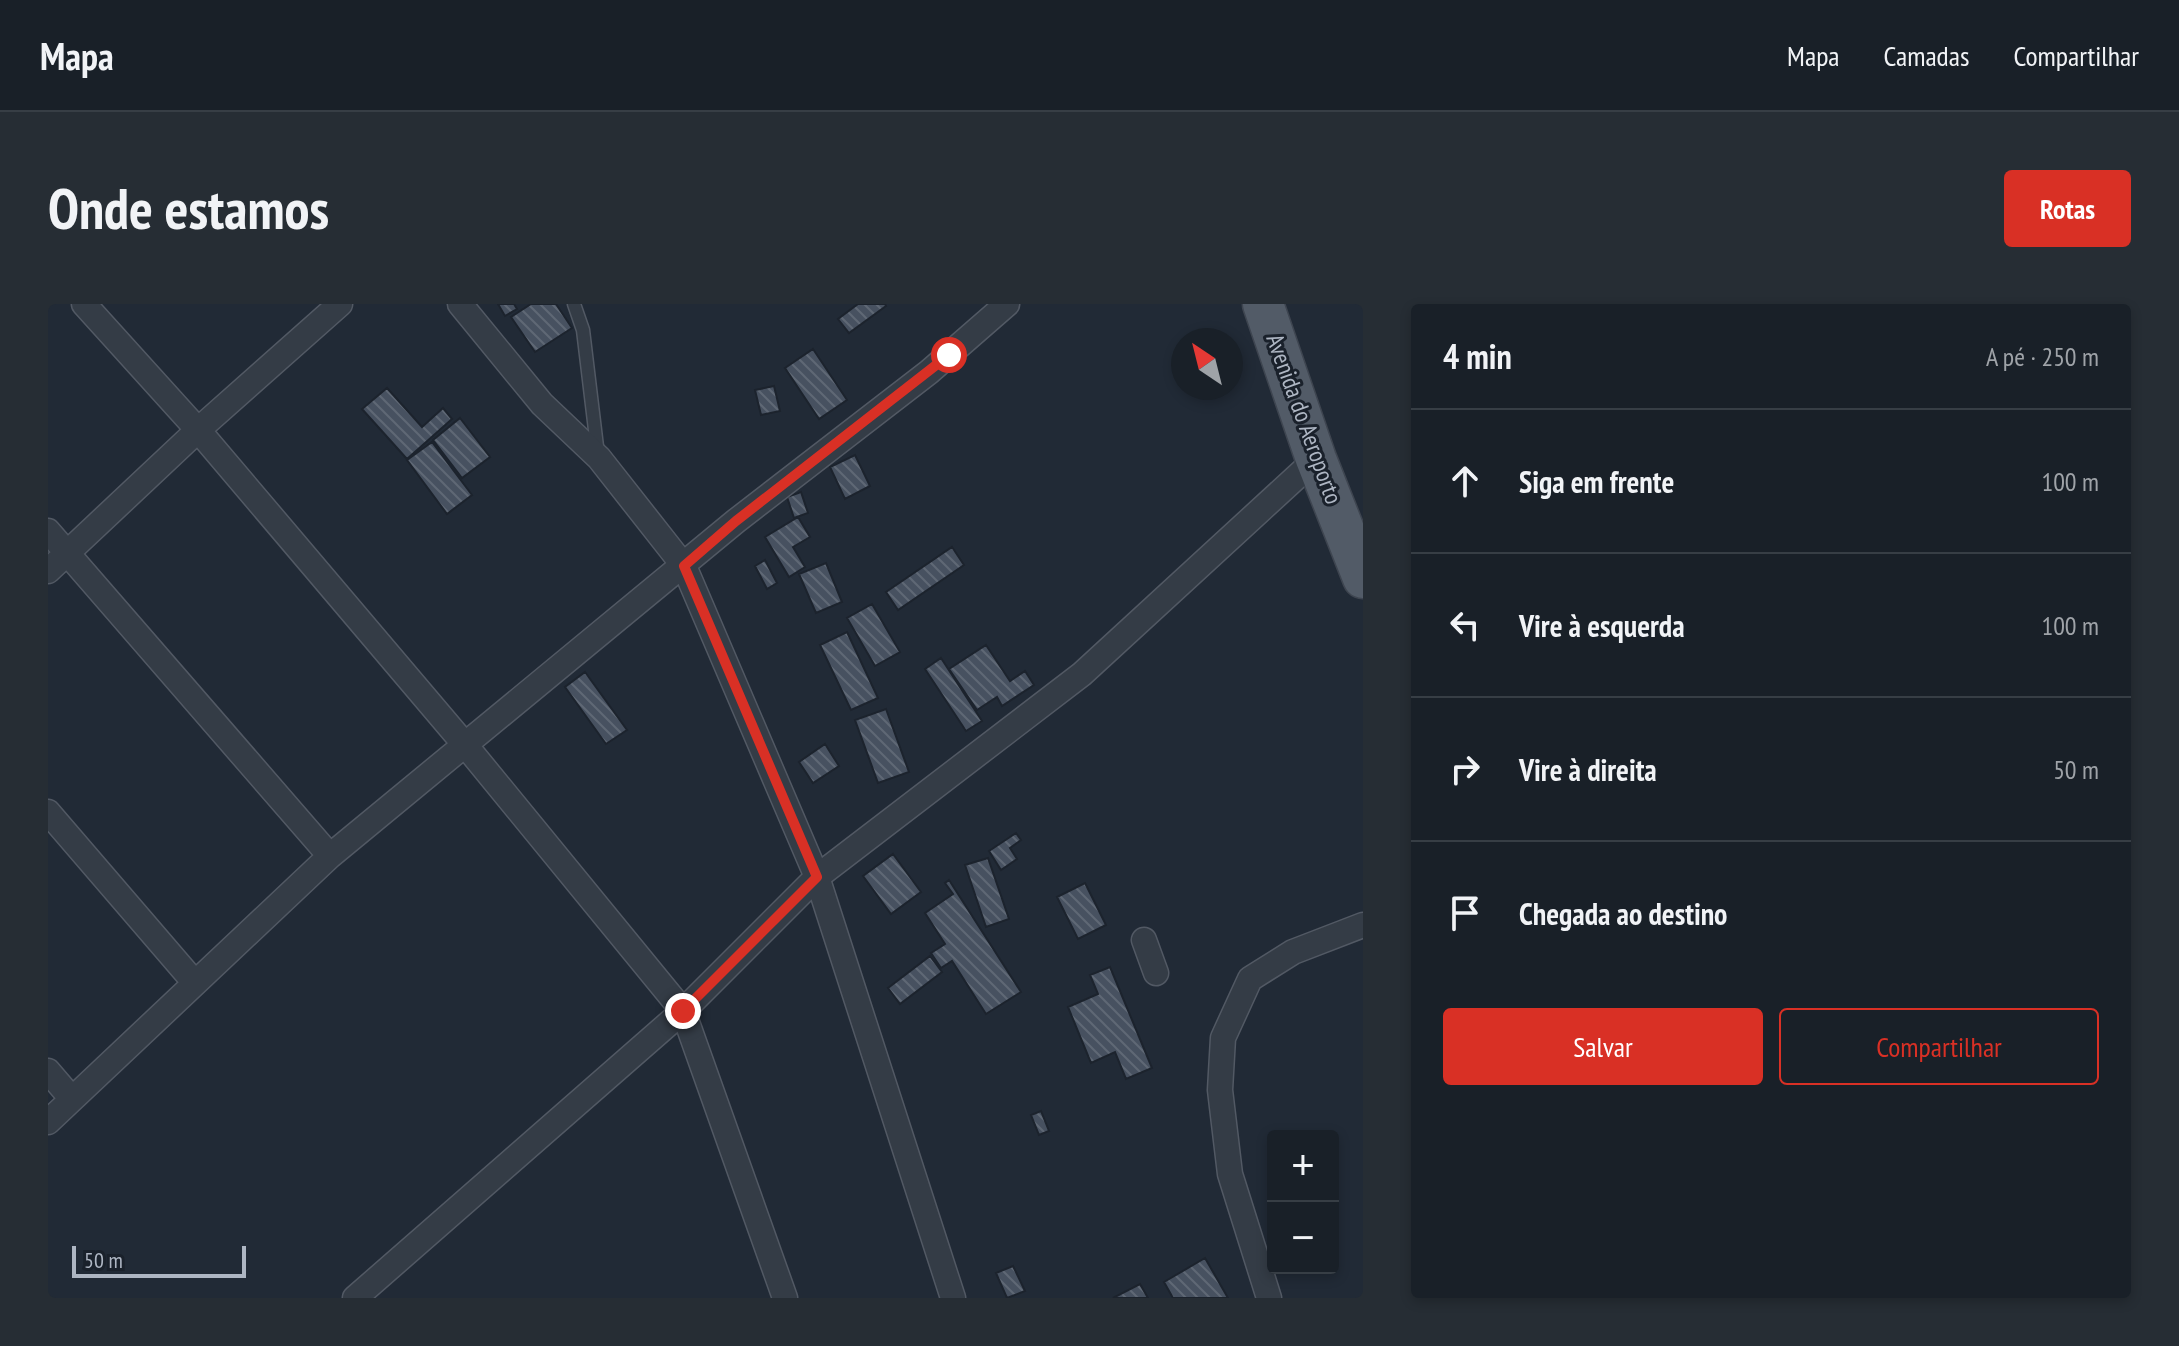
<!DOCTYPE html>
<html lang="pt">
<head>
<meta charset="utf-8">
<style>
	body { margin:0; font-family:"PT Sans Narrow",sans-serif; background:#262d34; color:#f1f3f6 }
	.controls { position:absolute; right:24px; bottom:24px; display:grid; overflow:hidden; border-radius:8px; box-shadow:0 4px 12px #0003 }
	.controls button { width:72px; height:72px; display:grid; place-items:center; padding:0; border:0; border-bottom:2px solid #373e45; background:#192028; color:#f1f3f6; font:40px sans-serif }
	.compass { position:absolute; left:1123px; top:24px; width:72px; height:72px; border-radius:50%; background:#192028; box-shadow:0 4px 12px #0003; rotate:325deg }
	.scale { position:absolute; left:24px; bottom:20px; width:174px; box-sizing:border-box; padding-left:8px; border:4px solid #aeb6c3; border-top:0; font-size:22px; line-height:28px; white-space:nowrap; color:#aeb6c3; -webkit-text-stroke:6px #1a212b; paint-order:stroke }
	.stop { position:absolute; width:24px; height:24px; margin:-18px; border:6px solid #d93025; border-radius:50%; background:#fff }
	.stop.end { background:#d93025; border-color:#fff; box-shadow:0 2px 8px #0008 }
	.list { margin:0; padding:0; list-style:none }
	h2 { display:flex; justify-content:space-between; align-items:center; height:104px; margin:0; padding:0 32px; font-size:34px }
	h2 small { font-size:26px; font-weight:400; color:#9fa3a8 }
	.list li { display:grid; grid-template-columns:52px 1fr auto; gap:24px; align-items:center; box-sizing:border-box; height:144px; padding:0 32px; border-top:2px solid #373e45 }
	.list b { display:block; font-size:30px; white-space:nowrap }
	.list em { font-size:26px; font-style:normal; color:#9fa3a8 }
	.actions { display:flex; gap:16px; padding:24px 32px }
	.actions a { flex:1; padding:18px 0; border:2px solid #d93025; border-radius:8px; text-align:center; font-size:28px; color:#d93025 }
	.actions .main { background:#d93025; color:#fff }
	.icon { flex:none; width:44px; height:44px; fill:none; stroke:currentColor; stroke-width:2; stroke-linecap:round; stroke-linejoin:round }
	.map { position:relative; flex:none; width:1315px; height:994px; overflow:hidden; border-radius:8px }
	header { display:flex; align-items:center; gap:48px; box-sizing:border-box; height:112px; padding:0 40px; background:#192028; border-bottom:2px solid #373e45 }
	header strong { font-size:38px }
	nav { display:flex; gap:44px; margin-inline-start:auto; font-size:28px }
	.intro { display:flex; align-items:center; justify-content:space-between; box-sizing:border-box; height:192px; padding:0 48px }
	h1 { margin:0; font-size:56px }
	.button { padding:20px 36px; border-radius:8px; background:#d93025; color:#fff; font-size:28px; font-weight:700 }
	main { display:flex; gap:48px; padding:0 48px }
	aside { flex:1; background:#192028; border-radius:8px; box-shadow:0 4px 12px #0003 }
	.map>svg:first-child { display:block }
	.building { fill:url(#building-back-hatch); stroke:#1c232d; stroke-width:2 }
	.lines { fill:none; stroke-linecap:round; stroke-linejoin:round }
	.lane-casing { stroke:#525964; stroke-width:15 }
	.street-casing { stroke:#525964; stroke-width:27 }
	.primary-casing { stroke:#3e4550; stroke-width:43 }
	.lane { stroke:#343c46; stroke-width:12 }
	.street { stroke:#343c46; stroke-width:24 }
	.primary { stroke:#525b67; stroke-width:40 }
	.route { stroke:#d93025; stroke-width:10 }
	.labels { text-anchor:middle; stroke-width:6; stroke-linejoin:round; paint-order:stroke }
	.street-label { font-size:24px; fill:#aeb6c3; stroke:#1a212b }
</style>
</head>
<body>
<header>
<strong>Mapa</strong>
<nav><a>Mapa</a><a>Camadas</a><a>Compartilhar</a></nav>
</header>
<div class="intro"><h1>Onde estamos</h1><a class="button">Rotas</a></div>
<main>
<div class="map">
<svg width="1315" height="994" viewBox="0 0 1315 994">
	<defs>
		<pattern id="building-back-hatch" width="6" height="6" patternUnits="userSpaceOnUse" patternTransform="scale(2)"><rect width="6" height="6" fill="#475160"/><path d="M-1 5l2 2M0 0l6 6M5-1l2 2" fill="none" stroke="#5f6875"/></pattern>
	</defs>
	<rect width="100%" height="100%" fill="#212a36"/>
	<path class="building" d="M450,0H466L469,5L457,12Z
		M450,0H466L469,5L457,12Z
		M483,0H508L524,24L487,48L463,13Z
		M483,0H508L524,24L487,48L463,13Z
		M810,0H837L838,2L801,29L790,15Z
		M810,0H837L838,2L801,29L790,15Z
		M765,45L799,96L771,115L737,64Z
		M765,45L799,96L771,115L737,64Z
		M726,82L732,107L713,111L707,86Z
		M726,82L732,107L713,111L707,86Z
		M339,84L374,123L395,104L404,115L359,155L314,105Z
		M339,84L374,123L395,104L404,115L359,155L314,105Z
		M412,114L442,153L414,174L385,136Z
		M412,114L442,153L414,174L385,136Z
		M384,138L424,191L399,210L359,156Z
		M384,138L424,191L399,210L359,156Z
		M807,151L822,182L797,195L782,163Z
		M807,151L822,182L797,195L782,163Z
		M753,188L760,209L746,214L739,193Z
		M753,188L760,209L746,214L739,193Z
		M750,213L762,233L745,243L757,263L741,273L717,233Z
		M750,213L762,233L745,243L757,263L741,273L717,233Z
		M904,243L916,261L850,306L838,288Z
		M904,243L916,261L850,306L838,288Z
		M717,256L729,279L719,285L707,262Z
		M717,256L729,279L719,285L707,262Z
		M778,259L794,298L768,309L751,270Z
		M778,259L794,298L768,309L751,270Z
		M824,300L852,348L827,362L799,314Z
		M824,300L852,348L827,362L799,314Z
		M799,328L830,394L803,406L772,341Z
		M799,328L830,394L803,406L772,341Z
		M938,341L962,377L977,367L986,381L954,402L949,393L929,406L901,365Z
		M938,341L962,377L977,367L986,381L954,402L949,393L929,406L901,365Z
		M893,354L934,417L918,427L877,365Z
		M893,354L934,417L918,427L877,365Z
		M537,368L579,426L558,440L517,383Z
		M537,368L579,426L558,440L517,383Z
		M838,405L861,468L830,479L807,416Z
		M838,405L861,468L830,479L807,416Z
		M777,440L791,462L765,479L751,458Z
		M777,440L791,462L765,479L751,458Z
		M968,529L973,536L962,544L969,555L953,566L941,547Z
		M968,529L973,536L962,544L969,555L953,566L941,547Z
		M845,550L873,588L843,610L815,572Z
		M845,550L873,588L843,610L815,572Z
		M940,554L961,615L938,623L917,561Z
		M940,554L961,615L938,623L917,561Z
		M901,576L973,688L938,710L904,657L893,664L883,649L897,640L877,609L905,590L897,579Z
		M901,576L973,688L938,710L904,657L893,664L883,649L897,640L877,609L905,590L897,579Z
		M1037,579L1058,621L1030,635L1009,593Z
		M1037,579L1058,621L1030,635L1009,593Z
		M882,652L894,668L852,700L840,684Z
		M882,652L894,668L852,700L840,684Z
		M1062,663L1104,764L1078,775L1067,748L1043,759L1020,703L1050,690L1042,671Z
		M1062,663L1104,764L1078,775L1067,748L1043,759L1020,703L1050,690L1042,671Z
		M993,807L1001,827L991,831L983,811Z
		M993,807L1001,827L991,831L983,811Z
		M1157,954L1180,994H1125L1116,978Z
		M1157,954L1180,994H1125L1116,978Z
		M965,962L977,987L959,994L948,969Z
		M965,962L977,987L959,994L948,969Z
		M1092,980L1100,994H1065Z
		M1092,980L1100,994H1065Z"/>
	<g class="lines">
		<g class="lane-casing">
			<path id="lane" d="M526,0L535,26L550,151"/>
		</g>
		<g class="street-casing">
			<path id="street" d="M36,0L150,126L418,442L635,707L737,994
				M412,0L494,100L551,154L636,262L769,573L905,994
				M0,227L282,552
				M0,267L150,126L292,0
				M0,508L147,679
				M1096,636L1108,669
				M0,767L24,795
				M0,818L282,552L688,217L881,68L959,0
				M307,994L635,707L769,573L1034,370L1268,155
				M1221,994L1182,870L1172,786L1175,734L1202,675L1245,648L1315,621"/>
		</g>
		<g class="primary-casing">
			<path id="primary" d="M1215,0L1268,155L1315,274"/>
		</g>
		<use href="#lane" class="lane"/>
		<use href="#street" class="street"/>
		<use href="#primary" class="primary"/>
	</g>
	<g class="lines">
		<path class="route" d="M635,707L769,573L636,262L688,217L901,51"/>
	</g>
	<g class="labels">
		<g class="street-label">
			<text transform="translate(1256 115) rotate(70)" y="8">Avenida do Aeroporto</text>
		</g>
	</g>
</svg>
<div class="controls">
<button>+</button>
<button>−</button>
</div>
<svg class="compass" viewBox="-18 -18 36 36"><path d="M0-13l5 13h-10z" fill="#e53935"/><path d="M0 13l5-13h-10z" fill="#9fa3a8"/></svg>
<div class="scale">50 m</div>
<div class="stop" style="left:901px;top:51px"></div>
<div class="stop end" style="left:635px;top:707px"></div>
</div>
<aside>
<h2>4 min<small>A pé · 250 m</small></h2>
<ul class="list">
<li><svg class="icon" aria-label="ahead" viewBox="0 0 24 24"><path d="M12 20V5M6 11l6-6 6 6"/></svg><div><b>Siga em frente</b></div><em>100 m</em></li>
<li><svg class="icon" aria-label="left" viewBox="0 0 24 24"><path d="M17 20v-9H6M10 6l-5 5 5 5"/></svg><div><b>Vire à esquerda</b></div><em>100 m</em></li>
<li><svg class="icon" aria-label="right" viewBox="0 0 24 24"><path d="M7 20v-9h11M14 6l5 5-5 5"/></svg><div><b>Vire à direita</b></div><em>50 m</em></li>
<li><svg class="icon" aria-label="arrive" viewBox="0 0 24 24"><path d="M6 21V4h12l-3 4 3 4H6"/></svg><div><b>Chegada ao destino</b></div></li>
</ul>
<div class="actions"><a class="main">Salvar</a><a>Compartilhar</a></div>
</aside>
</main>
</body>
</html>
